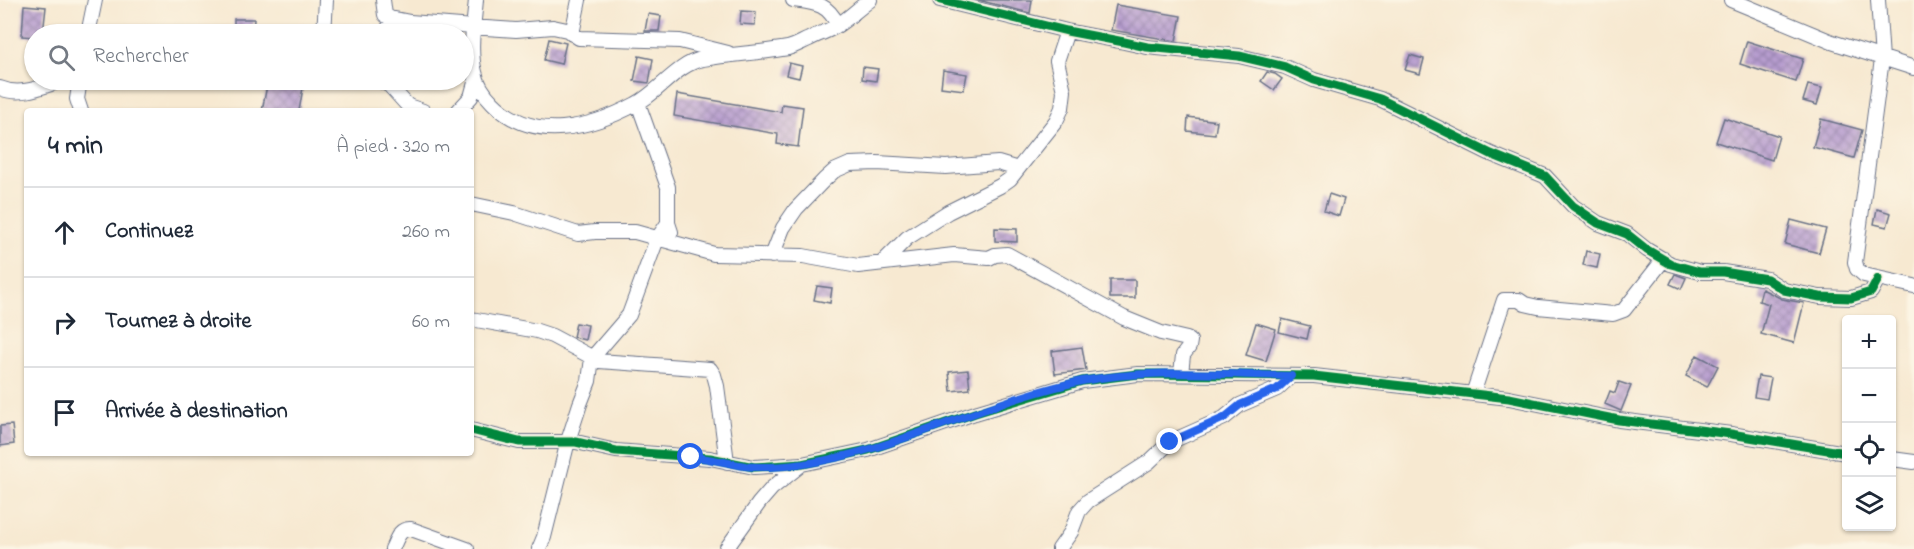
<!DOCTYPE html>
<html lang="fr">
<head>
<meta charset="utf-8">
<style>
	body { margin:0; font-family:"Indie Flower",sans-serif; background:#f2f2f3; color:#1f2937 }
	.controls { position:absolute; right:18px; bottom:18px; display:grid; overflow:hidden; border-radius:6px; box-shadow:0 2px 4px #0004 }
	.controls button { width:54px; height:54px; display:grid; place-items:center; padding:0; border:0; border-bottom:2px solid #e0e1e3; background:#fff; color:#1f2937; font:30px sans-serif }
	.stop { position:absolute; width:18px; height:18px; margin:-14px; border:4px solid #2563eb; border-radius:50%; background:#fff }
	.stop.end { background:#2563eb; border-color:#fff; box-shadow:0 2px 6px #0008 }
	.list { margin:0; padding:0; list-style:none }
	h2 { display:flex; justify-content:space-between; align-items:center; height:78px; margin:0; padding:0 24px; font-size:26px }
	h2 small { font-size:20px; font-weight:400; color:#747a83 }
	.list li { display:grid; grid-template-columns:39px 1fr auto; gap:18px; align-items:center; box-sizing:border-box; height:90px; padding:0 24px; border-top:2px solid #e0e1e3 }
	.list b { display:block; font-size:22px; white-space:nowrap }
	.list em { font-size:20px; font-style:normal; color:#747a83 }
	.icon { flex:none; width:33px; height:33px; fill:none; stroke:currentColor; stroke-width:2; stroke-linecap:round; stroke-linejoin:round }
	.map { position:relative; flex:none; width:1914px; height:549px; overflow:hidden }
	.search { position:absolute; background:#fff; box-shadow:0 2px 4px #0004; left:24px; top:24px; width:450px; height:66px; display:flex; align-items:center; gap:15px; box-sizing:border-box; padding:0 21px; border-radius:33px; color:#747a83; font-size:22px }
	.panel { position:absolute; background:#fff; box-shadow:0 2px 4px #0004; left:24px; top:108px; width:450px; height:348px; border-radius:6px }
	.map>svg:first-child { display:block }
	.building { fill:url(#building-cross-hatch) }
	.lines { fill:none; stroke-linecap:round; stroke-linejoin:round }
	.minor-casing { stroke:#687086; stroke-width:16 }
	.minor { stroke:#fff; stroke-width:14 }
	.cycleway-casing { stroke:#fcf5e5; stroke-width:13 }
	.cycleway { stroke:#00873e; stroke-width:9 }
	.route { stroke:#2563eb; stroke-width:8 }
</style>
</head>
<body>
<div class="map">
<svg width="1914" height="549" viewBox="0 0 1914 549">
	<defs>
		<pattern id="building-cross-hatch" width="8" height="8" patternUnits="userSpaceOnUse" patternTransform="scale(1.5)"><rect width="8" height="8" fill="#b79dcf"/><path d="M0 0l8 8M0 8l8-8" fill="none" stroke="#9480ab"/></pattern>
	</defs>
	<rect width="100%" height="100%" fill="#fcf5e5"/>
	<filter id="ink" filterUnits="userSpaceOnUse"><feTurbulence type="fractalNoise" baseFrequency=".0167" numOctaves="2"/><feDisplacementMap in="SourceGraphic" scale="12" xChannelSelector="R" yChannelSelector="G"/><feConvolveMatrix kernelMatrix="1 2 1 2 8 2 1 2 1" color-interpolation-filters="sRGB"/></filter>
	<filter id="wash" filterUnits="userSpaceOnUse"><feTurbulence type="fractalNoise" baseFrequency=".008" numOctaves="4" result="noise"/><feDisplacementMap in="SourceGraphic" scale="24" xChannelSelector="R" yChannelSelector="G"/><feGaussianBlur stdDeviation="1.35" result="paint"/><feColorMatrix in="noise" values="0 0 0 0 0 0 0 0 0 0 0 0 0 0 0 0 0 1.4 0 .05"/><feComposite in="paint" operator="in"/></filter>
	<g filter="url(#wash)">
		<rect width="100%" height="100%" fill="#f7e9d1"/>
		<g id="blocks">
			<path class="building" d="M978,0H1032L1030,13Z
				M24,5L46,7L43,34H34V37L22,36Z
				M1116,5L1181,16L1176,41L1111,30Z
				M741,11L756,12L755,25L740,24Z
				M648,14L661,16L659,31H645Z
				M234,19H254L253,34H234Z
				M549,39L566,43L561,64L544,60Z
				M1747,41L1803,59L1796,82L1740,64Z
				M1410,55L1424,59L1420,74L1405,70Z
				M639,56L653,59L649,83L634,81Z
				M789,63L802,66L799,78L786,75Z
				M863,67L878,69L876,81L862,79Z
				M943,70L967,74L964,90L941,87Z
				M1267,72L1275,74L1282,79L1274,90L1261,81Z
				M268,80L304,82L299,111H262Z
				M1808,85L1822,88L1817,105L1803,101Z
				M677,94L781,112L782,104L803,107L798,147L777,144L778,134L674,116Z
				M1188,117L1217,121L1215,134L1187,131Z
				M1724,118L1779,136L1772,160L1716,142Z
				M1821,119L1862,130L1854,158L1813,147Z
				M1329,194L1344,199L1339,216L1324,211Z
				M1877,209L1891,213L1887,227L1874,224Z
				M1791,220L1826,229L1819,253L1785,244Z
				M995,228L1017,229V242L995,241Z
				M1586,251L1600,254L1597,268L1583,265Z
				M1675,274L1686,278L1681,289L1670,284Z
				M1110,280H1135V298H1110Z
				M817,286L832,288L830,303L814,300Z
				M1762,289L1782,299L1804,303L1794,343L1761,334L1769,304L1759,301Z
				M1282,319L1310,326L1307,339L1279,332Z
				M576,323L588,325L585,340L573,337Z
				M1256,323L1276,329L1266,361L1246,355Z
				M1082,347L1086,370L1055,374L1052,351Z
				M1697,355L1718,366L1707,387L1686,376Z
				M968,370L970,389L951,391L949,372Z
				M1758,376L1771,378L1767,399L1754,397Z
				M1619,382L1631,386L1621,411L1605,404L1610,391L1615,393Z
				M12,425L14,444L0,446V426Z"/>
		</g>
	</g>
	<g filter="url(#ink)">
		<use href="#blocks" fill-opacity="0" stroke="#687086" stroke-width="1.5"/>
		<g class="lines">
			<g class="minor-casing">
				<path id="minor" d="M383,0L385,15L390,18L410,22L486,28L516,30L553,27L567,30L579,38L680,41L728,53
					M476,0C474,23 469,50 475,72C477,83 485,95 493,103C533,144 591,128 636,104C658,93 678,63 703,59C730,54 760,53 788,48C795,46 802,42 809,39C818,34 829,31 838,25C849,18 859,8 870,0
					M793,0C816,3 827,3 838,25
					M940,0L1067,31L1124,42L1147,47L1239,56L1285,67L1314,80L1380,99L1491,154L1545,176L1573,206L1598,223L1627,234L1647,250L1671,264L1700,272H1723L1767,279L1784,290L1820,297L1851,298L1871,292L1878,279
					M1731,0L1832,42L1914,68
					M1878,0L1882,59L1855,262L1857,269L1864,275L1914,286
					M88,34L95,0
					M324,34L326,0
					M386,34L392,19
					M572,34L579,0
					M80,80L77,99L81,111
					M379,80L389,85L408,106L423,111
					M0,88C21,97 43,86 63,80
					M638,103L668,187V223L671,232
					M458,111L471,97L476,79
					M471,204L514,213L578,234L595,232H635L714,254L803,256L858,266L954,255L989,258L995,255L1007,254L1124,318L1161,333L1187,339L1190,341L1189,347L1183,355L1181,374
					M772,256L783,228L796,209L824,180L834,171L850,164L877,163L946,167L998,163L1018,169
					M882,263L907,238L948,212L1000,186L1010,179L1056,121L1062,108L1064,91L1057,61L1067,31
					M471,319L537,331L552,336L599,361L710,369L714,375L717,386L727,462
					M1473,394L1504,300H1519L1525,304L1538,307L1613,314L1624,310L1664,259
					M471,430L519,442H576L616,451L710,458L754,467L802,464L868,450L975,413L1082,381L1138,374L1314,376L1509,398L1619,420L1731,434L1846,453
					M1892,459L1914,462
					M392,549C397,539 399,528 411,529L467,549
					M539,549L544,537L568,441L580,404L589,381L592,358L629,315L657,239L668,223
					M726,549L759,503L772,488L802,464
					M1059,549L1071,532L1079,511L1088,501L1149,462L1170,442L1224,418L1240,405L1277,389L1291,376"/>
			</g>
			<use href="#minor" class="minor"/>
			<g class="cycleway-casing">
				<path id="cycleway" d="M940,0L1067,31L1124,42L1147,47L1239,56L1285,67L1314,80L1380,99L1491,154L1545,176L1573,206L1598,223L1627,234L1647,250L1671,264L1700,272H1723L1767,279L1784,290L1820,297L1851,298L1871,292L1878,279
					M471,430L519,442H576L616,451L710,458L754,467L802,464L868,450L975,413L1082,381L1138,374L1314,376L1509,398L1619,420L1731,434L1846,453"/>
			</g>
			<use href="#cycleway" class="cycleway"/>
		</g>
	</g>
	<g class="lines" filter="url(#ink)">
		<path class="route" d="M691,457C710,458 726,463 745,466C763,469 786,466 804,464C900,450 987,400 1082,381C1148,368 1224,375 1291,376L1277,389L1240,405L1224,418L1170,442"/>
	</g>
</svg>
<div class="controls">
<button>+</button>
<button>−</button>
<button><svg class="icon" aria-label="locate" viewBox="0 0 24 24"><circle cx="12" cy="12" r="6"/><path d="M12 2v4M12 18v4M2 12h4M18 12h4"/></svg></button>
<button><svg class="icon" aria-label="layers" viewBox="0 0 24 24"><path d="M12 4l9 5-9 5-9-5zM3 14l9 5 9-5"/></svg></button>
</div>
<div class="stop" style="left:691px;top:457px"></div>
<div class="stop end" style="left:1170px;top:442px"></div>
<div class="search"><svg class="icon" aria-label="search" viewBox="0 0 24 24"><circle cx="10" cy="10" r="6"/><path d="M15 15l6 6"/></svg>Rechercher</div>
<section class="panel">
<h2>4 min<small>À pied · 320 m</small></h2>
<ul class="list">
<li><svg class="icon" aria-label="ahead" viewBox="0 0 24 24"><path d="M12 20V5M6 11l6-6 6 6"/></svg><div><b>Continuez</b></div><em>260 m</em></li>
<li><svg class="icon" aria-label="right" viewBox="0 0 24 24"><path d="M7 20v-9h11M14 6l5 5-5 5"/></svg><div><b>Tournez à droite</b></div><em>60 m</em></li>
<li><svg class="icon" aria-label="arrive" viewBox="0 0 24 24"><path d="M6 21V4h12l-3 4 3 4H6"/></svg><div><b>Arrivée à destination</b></div></li>
</ul>
</section>
</div>
</body>
</html>
